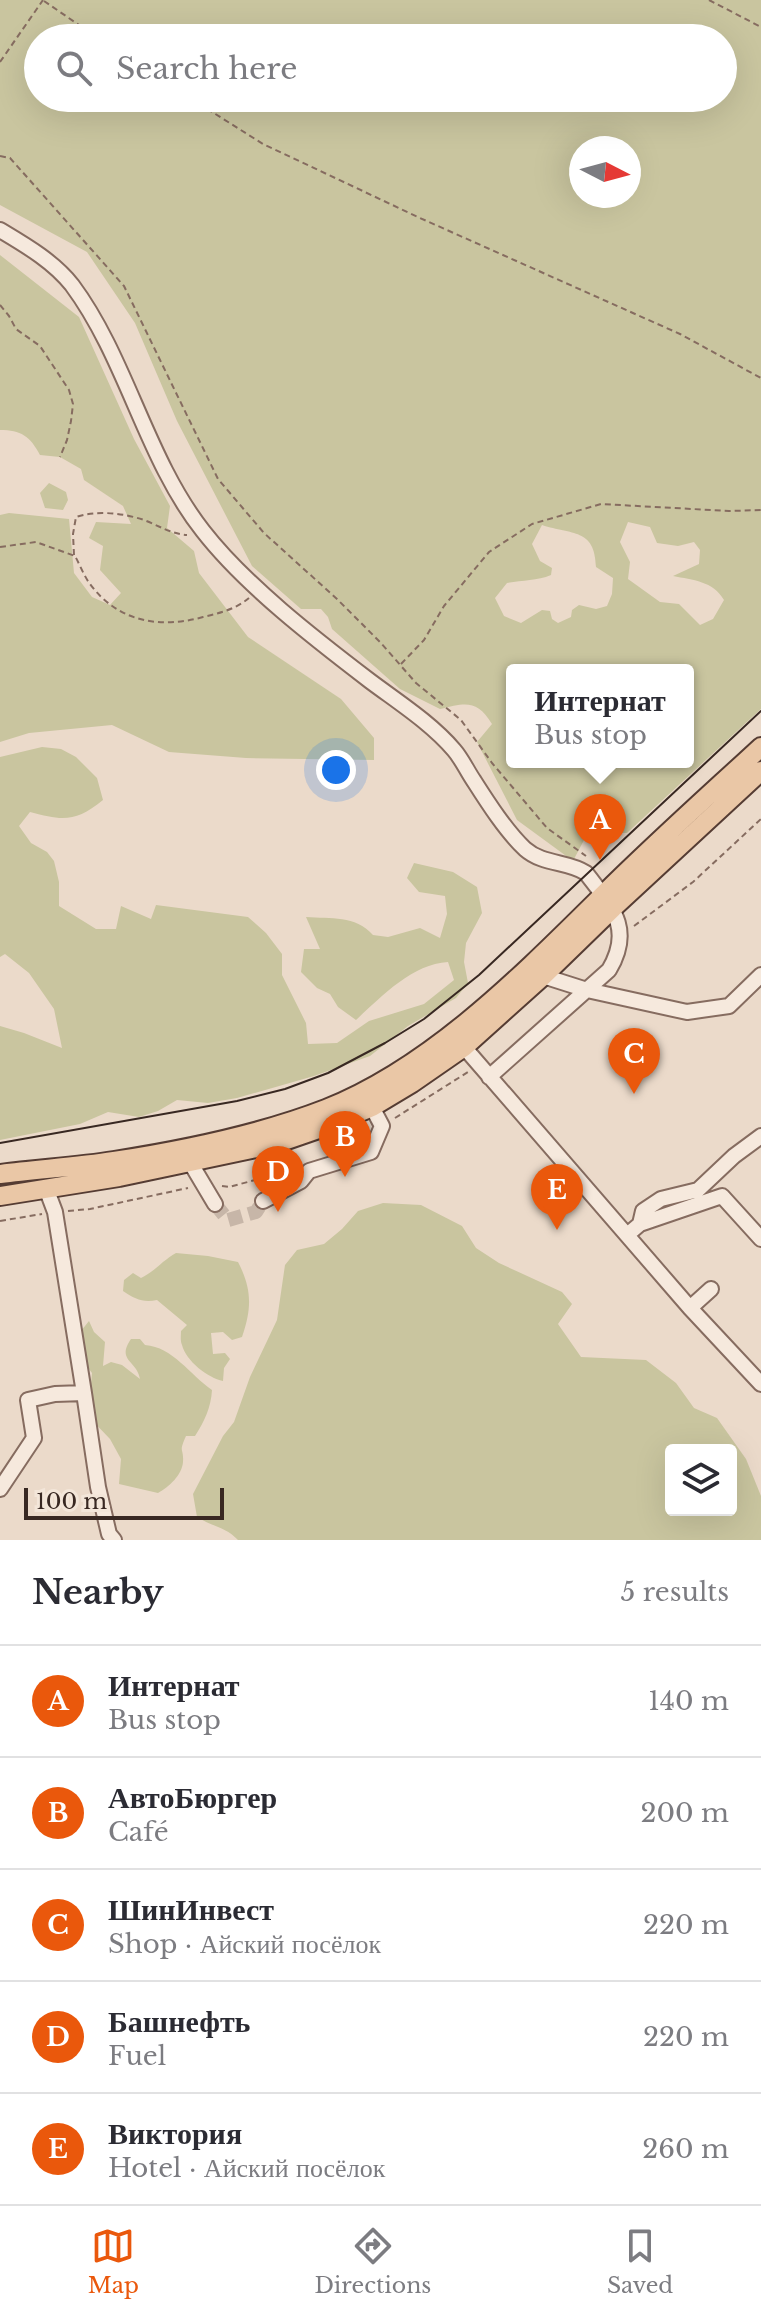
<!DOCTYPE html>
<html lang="en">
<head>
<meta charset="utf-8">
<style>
	body { margin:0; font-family:"Libre Baskerville",serif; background:#f2f2f3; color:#2b2b33 }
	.controls { position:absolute; right:24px; bottom:24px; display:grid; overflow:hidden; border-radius:8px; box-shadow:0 8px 32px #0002 }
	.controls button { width:72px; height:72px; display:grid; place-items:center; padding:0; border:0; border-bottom:2px solid #e1e1e2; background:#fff; color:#2b2b33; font:40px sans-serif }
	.compass { position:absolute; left:569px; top:136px; width:72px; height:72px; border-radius:50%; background:#fff; box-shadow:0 8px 32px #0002; rotate:96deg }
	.scale { position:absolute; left:24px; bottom:20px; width:200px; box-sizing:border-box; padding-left:8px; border:4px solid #382822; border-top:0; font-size:22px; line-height:28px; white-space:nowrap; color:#382822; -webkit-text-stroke:6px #f3e6d9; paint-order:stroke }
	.you { position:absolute; left:336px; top:770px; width:28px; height:28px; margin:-20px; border:6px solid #fff; border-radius:50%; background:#1a73e8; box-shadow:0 0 0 12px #1a73e833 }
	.badge { display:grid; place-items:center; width:52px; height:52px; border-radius:50%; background:#ea580c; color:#fff; font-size:26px; font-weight:700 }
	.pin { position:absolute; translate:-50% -66px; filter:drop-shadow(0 2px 4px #0008) }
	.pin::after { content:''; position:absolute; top:42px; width:28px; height:24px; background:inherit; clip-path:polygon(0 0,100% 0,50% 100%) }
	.popup { position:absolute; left:506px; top:664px; width:188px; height:104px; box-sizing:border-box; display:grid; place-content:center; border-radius:8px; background:#fff; filter:drop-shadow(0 2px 6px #0005); font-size:26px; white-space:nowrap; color:#7c7c81 }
	.popup b { font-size:30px; color:#2b2b33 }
	.popup::after { content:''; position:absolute; left:50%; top:100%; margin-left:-16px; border:16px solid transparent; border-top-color:#fff }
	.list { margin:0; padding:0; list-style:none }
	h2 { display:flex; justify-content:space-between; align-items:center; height:104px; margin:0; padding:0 32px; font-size:34px }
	h2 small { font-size:26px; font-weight:400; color:#7c7c81 }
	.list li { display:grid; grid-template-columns:52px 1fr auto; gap:24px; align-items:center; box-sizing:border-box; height:112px; padding:0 32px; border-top:2px solid #e1e1e2 }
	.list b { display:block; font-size:30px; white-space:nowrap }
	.list p { margin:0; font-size:26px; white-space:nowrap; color:#7c7c81 }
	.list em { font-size:26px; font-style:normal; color:#7c7c81 }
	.icon { flex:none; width:44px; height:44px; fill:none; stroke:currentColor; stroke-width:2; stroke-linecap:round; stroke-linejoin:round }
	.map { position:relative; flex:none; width:761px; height:1540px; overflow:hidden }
	.search { position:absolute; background:#fff; box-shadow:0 8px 32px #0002; left:24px; right:24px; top:24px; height:88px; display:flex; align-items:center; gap:20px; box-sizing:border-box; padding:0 28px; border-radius:44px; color:#7c7c81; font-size:30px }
	.sheet { height:664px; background:#fff }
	nav { display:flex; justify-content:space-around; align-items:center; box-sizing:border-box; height:112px; border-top:2px solid #e1e1e2; background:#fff; font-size:22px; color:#7c7c81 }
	nav a { display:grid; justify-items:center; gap:4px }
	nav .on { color:#ea580c }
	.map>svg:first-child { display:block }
	.green { fill:#c9c59f; fill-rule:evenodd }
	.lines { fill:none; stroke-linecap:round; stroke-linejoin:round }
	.minor-tunnel { stroke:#c7b6a8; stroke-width:14; stroke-dasharray:14 7; stroke-linecap:butt }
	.minor-casing { stroke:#866c60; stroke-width:18 }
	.major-casing { stroke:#553c33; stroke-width:22 }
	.path { stroke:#866c60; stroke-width:2; stroke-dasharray:6 4; stroke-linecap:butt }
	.minor { stroke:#f6e9dd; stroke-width:14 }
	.major { stroke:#eac7a6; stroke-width:18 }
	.tram { stroke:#382822; stroke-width:2 }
</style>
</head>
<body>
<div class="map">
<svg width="761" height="1540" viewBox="0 0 761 1540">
	<rect width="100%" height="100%" fill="#ebdaca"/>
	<path class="green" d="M0,0H761V709L627,833H609L584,840L573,861L517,820L477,742L492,724C477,699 465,703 440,709L400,689L332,629L328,617L321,609H301L252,566L177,421L135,323L87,252L0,205ZM38,38H723V98H38ZM581,148H629V196H581ZM628,522L650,527L657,543L678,546L694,542L700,550L699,564L673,576C693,580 713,581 724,600L713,619L700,625L679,604L660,602L628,579L630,562L620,542ZM542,525C572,535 595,528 596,567L613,578L612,594L607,606L596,609L579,605L572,610L571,617L558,623L552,619L550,611L542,610L521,623L504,616L495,598L507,583C522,580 537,581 551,575L552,568L540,561L532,544ZM512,670H688V762H512Z
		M0,255L79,317L134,439L170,506L167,528L194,551L199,573L248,637L341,699L374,738V760L246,758L169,752L112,725L29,733L0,742V515L9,513L69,519L74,573L92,597L110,605L121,593L100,570L103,546L89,538L96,522L131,524L123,506L84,480L81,469L60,457L40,455C30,436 21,430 0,430Z
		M49,483L66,492L68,500L63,510L45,508L40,493Z
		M42,747L61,749L76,757L97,778L103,800C76,822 63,821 30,812L19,826L31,843L47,852L54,861L59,882V906L96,929H116L121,906L151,919L156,905L248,917L266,933L282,954V975L306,1023L308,1044L337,1043L369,1021L424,1004L454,980L448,962C412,964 381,997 356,1020L338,1007L330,994L317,988L301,972L304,949H320L306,917C331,919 355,915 373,935L388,937L420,928L440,938L447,914L445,896L419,892L407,878L414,863L453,872L477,887L482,913L466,943L464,962L468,983L456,998L408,1026L370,1056L314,1076L237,1098L208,1103L177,1100L158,1111L139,1117L108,1112L80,1124L0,1140V1026L24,1033L62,1048L54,1009L29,973L5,954L0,957V757Z
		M383,1203L421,1205L462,1226L476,1248L499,1263L562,1292L572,1304L558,1324L581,1357L646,1360L676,1383L694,1408L717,1418L746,1459L761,1496V1540H238C226,1527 213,1527 197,1517L193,1494L223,1436L234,1422L250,1377L277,1320L285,1265L297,1250L324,1244L342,1229L358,1211ZM731,1450V1510H671V1450Z
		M176,1253L208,1256L238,1262C252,1289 252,1308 242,1337L232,1340L223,1332L211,1333L213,1354L225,1353L230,1359L224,1368L223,1381C208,1378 186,1361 182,1345C180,1340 181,1335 181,1331L187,1325L157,1300C143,1303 135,1299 123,1291L124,1280L133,1273L141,1278C154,1272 163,1260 176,1253Z
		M89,1321L94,1332L105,1342L103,1366L111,1362L122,1365L140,1379C137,1360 116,1361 131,1339H140L145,1345C173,1347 190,1375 212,1390C211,1408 204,1422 195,1436H186C178,1454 184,1447 183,1462C182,1475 169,1487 158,1493L119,1484L121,1459L110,1439L88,1416L92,1373L86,1365L81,1331Z"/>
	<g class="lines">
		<path class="minor-tunnel" d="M215,1204L228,1220L256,1212L263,1201"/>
		<g class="minor-casing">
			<path id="minor" d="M0,230C25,245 53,261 72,285C127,359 146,459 203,531C245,585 315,639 370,681C398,702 431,723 454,750C462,759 467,771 474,781C488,803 506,831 525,849C543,865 568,861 586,873C611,906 634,928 609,970L489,1077
				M543,976L587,990L687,1012L729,1006L761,975
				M464,1047L690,1308L761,1384
				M190,1162L215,1204
				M263,1201L301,1181L309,1171L371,1152L382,1126L372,1107
				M640,1224L722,1196L761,1239
				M627,1235L640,1224L643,1211L661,1199L698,1190L734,1156L761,1136
				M690,1308L711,1289
				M84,1393L98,1487L109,1534L114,1540
				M0,1489L34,1438L28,1400L55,1394L84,1393L55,1212L46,1188"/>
		</g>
		<g class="major-casing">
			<path id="major" d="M0,1174C38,1169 77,1167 114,1161C185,1150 259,1135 326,1109C432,1067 522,975 602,896C653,845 708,796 761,747
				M0,1196L119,1177L275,1144L330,1125L372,1107L412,1083L464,1047L543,976L613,908L761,771"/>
		</g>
		<path class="path" d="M709,0L761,27
			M44,1L98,38
			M0,62L43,0
			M190,98L263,144L420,218L680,334L761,378
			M0,156L10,158L124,286L218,479L264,533L337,599L380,642L416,683L461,720L492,763L547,828L586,856
			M0,305L9,316L16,329L40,346L69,390L73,404L71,421L67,440L60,457
			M0,547L36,542L75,556C80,565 84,576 90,584C118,622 160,629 203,617C220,613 236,609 249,598
			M74,555L73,534L76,517C96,510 123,513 144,520C159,526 172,534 187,535
			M401,664L424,640L444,606L489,552L532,524L601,504L729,511L761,510
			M634,926L693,882L761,819
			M395,1118L468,1072
			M222,1186L229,1187L285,1172
			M68,1211L90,1209L188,1188
			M0,1221L42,1214"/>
		<use href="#minor" class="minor"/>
		<use href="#major" class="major"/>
		<path class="tram" d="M0,1143L237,1101L285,1089L328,1073L385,1043L424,1019L479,975L761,711"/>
	</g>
</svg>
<div class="controls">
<button><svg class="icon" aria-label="layers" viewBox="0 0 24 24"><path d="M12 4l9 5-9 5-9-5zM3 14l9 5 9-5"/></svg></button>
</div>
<svg class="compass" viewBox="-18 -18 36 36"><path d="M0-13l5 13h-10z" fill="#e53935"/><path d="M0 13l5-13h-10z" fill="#7c7c81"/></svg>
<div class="scale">100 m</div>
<div class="you"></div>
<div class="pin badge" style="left:600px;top:860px">A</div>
<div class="popup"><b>Интернат</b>Bus stop</div>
<div class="pin badge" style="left:345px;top:1177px">B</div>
<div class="pin badge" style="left:634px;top:1094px">C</div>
<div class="pin badge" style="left:278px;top:1212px">D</div>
<div class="pin badge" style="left:557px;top:1230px">E</div>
<div class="search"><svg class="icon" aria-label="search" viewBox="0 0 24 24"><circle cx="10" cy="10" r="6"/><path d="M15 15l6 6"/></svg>Search here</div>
</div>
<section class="sheet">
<h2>Nearby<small>5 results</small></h2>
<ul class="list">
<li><span class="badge">A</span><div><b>Интернат</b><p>Bus stop</p></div><em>140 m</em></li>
<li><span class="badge">B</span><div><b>АвтоБюргер</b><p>Café</p></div><em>200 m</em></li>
<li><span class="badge">C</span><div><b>ШинИнвест</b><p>Shop · Айский посёлок</p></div><em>220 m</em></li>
<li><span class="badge">D</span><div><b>Башнефть</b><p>Fuel</p></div><em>220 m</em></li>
<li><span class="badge">E</span><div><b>Виктория</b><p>Hotel · Айский посёлок</p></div><em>260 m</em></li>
</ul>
</section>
<nav>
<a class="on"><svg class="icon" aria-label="map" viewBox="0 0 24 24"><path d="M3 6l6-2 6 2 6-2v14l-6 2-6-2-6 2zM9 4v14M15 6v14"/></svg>Map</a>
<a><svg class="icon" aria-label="directions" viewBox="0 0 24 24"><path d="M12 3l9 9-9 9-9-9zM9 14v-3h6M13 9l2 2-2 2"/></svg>Directions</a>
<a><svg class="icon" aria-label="saved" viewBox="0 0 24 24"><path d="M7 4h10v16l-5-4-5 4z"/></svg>Saved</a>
</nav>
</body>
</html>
